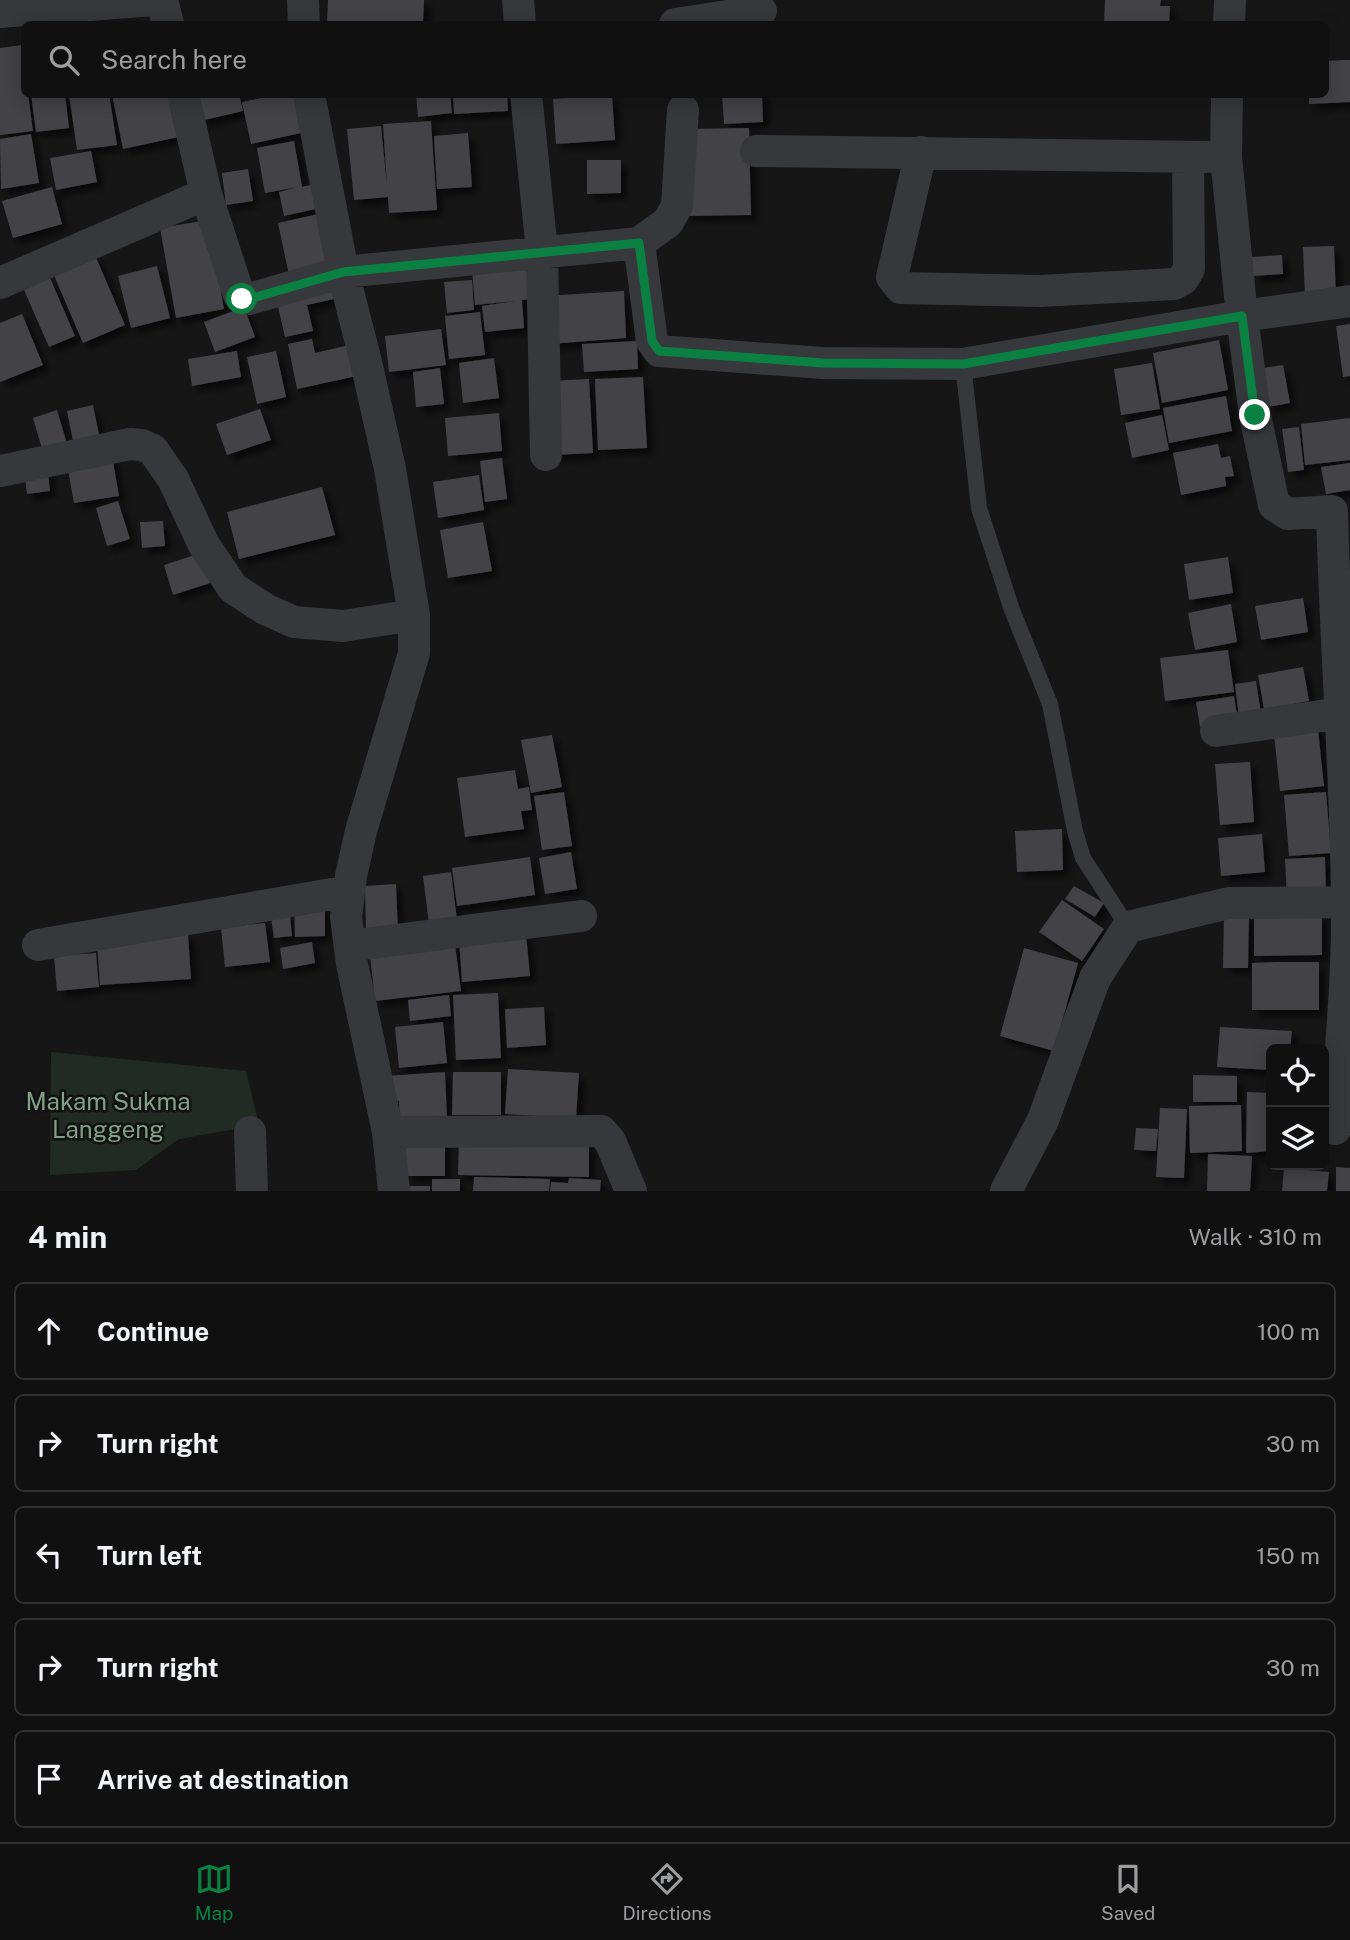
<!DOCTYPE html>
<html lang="en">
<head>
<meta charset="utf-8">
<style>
	body { margin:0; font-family:"Public Sans",sans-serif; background:#1e1e1f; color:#f1f3f6 }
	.controls { position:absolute; right:21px; bottom:21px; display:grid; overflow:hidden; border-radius:10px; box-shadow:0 4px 18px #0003 }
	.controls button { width:63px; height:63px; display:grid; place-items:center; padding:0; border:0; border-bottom:2px solid #303031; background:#101011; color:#f1f3f6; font:35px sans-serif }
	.stop { position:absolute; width:21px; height:21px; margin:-16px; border:5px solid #0b8043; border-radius:50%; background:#fff }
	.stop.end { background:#0b8043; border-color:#fff; box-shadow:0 2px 7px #0008 }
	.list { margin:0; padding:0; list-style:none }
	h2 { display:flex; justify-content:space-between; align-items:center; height:91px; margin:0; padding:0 28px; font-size:30px }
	h2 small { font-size:23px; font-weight:400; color:#9c9d9f }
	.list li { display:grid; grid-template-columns:46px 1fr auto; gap:21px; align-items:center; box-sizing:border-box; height:98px; margin:0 14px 14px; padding:0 14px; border:2px solid #303031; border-radius:10px }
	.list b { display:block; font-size:26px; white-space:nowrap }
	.list em { font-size:23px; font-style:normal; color:#9c9d9f }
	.icon { flex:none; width:38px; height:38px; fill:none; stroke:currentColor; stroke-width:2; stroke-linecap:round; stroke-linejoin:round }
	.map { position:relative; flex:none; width:1350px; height:1191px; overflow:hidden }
	.search { position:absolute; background:#101011; box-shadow:0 4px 18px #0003; left:21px; right:21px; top:21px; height:77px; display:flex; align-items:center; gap:18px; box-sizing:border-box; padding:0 24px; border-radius:10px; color:#9c9d9f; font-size:26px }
	.sheet { height:651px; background:#101011 }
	nav { display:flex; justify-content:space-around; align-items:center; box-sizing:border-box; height:98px; border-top:2px solid #303031; background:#101011; font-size:19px; color:#9c9d9f }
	nav a { display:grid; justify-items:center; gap:4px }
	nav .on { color:#0b8043 }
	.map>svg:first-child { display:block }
	.green { fill:#222a24 }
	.building { fill:#434347; filter:url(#shadow) }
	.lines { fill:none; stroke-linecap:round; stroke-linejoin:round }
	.service { stroke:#37383c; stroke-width:16 }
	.minor { stroke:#37383c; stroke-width:32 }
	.route { stroke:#0b8043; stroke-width:9 }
	.labels { text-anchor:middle; stroke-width:5; stroke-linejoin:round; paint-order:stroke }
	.park-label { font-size:24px; fill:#829f87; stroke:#111112 }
</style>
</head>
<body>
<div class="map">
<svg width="1350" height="1191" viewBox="0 0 1350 1191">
	<defs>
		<filter id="shadow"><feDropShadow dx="6" dy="6" stdDeviation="3.5" flood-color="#0009"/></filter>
	</defs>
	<rect width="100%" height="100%" fill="#161617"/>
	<path class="green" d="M51,1052L246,1071L259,1125L179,1139L136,1170L50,1175Z"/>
	<path class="building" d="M328,0H424L423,24H327Z
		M1105,0H1161L1160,6H1170L1169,23L1104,24Z
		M22,45L24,94H28L33,131L0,135V48Z
		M1344,60H1350V102L1309,104V94H1326V61Z
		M31,94H65L69,128L36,132Z
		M69,94H109L117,145L77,150Z
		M112,94H174L183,136L123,149Z
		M194,94H239L243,111L200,121Z
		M281,94H303L310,131L251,144L242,102Z
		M416,94H450L452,113L418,117Z
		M453,94H507L508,111L454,114Z
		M722,94H762L763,122L724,124Z
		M612,95L615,140L556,144L553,99Z
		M431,121L437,210L389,213L388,197L354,200L347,129L381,126L387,186L383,124Z
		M749,128L751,215L685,216L684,129Z
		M468,133L472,187L437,189L434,136Z
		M31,134L39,183L1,189L0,139Z
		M294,141L302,187L315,184L320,208L284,216L279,192L298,187L265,193L257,148Z
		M91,151L97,182L56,190L50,158Z
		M587,160H621V193L587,194Z
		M248,169L253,201L226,205L222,173Z
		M52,187L62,224L13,238L2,201Z
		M323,213L335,264L289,275L278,223Z
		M208,220L224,309L176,318L160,228Z
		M1334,246L1336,296L1305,297L1303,247Z
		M95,255L125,325L83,343L53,273Z
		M1282,255L1283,274L1253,276L1252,257Z
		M533,263L537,299L522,300L524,328L485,332L482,306L515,301L475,305L472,270Z
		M157,266L170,318L131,328L118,276Z
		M50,278L75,336L49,347L24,290Z
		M472,280L474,310L447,313L444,282Z
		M330,281L334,299L307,305L313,331L285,337L275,294Z
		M624,291L626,338L550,344L546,296Z
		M244,307L255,337L215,352L204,322Z
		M480,312L485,355L449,359L445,316Z
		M22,314L43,365L0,382V323Z
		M1350,324V376L1343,377L1336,326Z
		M441,329L446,365L389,372L385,336Z
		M312,339L315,353L358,343L366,374L297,389L288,344Z
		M1219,340L1228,390L1162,403L1153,353Z
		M637,341L638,369L584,372L582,344Z
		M237,351L241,377L192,386L188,359Z
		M276,351L286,397L257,404L247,357Z
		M494,358L499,398L463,403L459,363Z
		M1152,363L1160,409L1121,415L1114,369Z
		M1283,365L1290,403L1268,407L1262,368Z
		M440,368L444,404L416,407L413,372Z
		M643,377L647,448L598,450L595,379Z
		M589,379L593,453L553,455L549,381Z
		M1226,396L1232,431L1169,443L1163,408Z
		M93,405L99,435L73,441L67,411Z
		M260,409L271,440L227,455L216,424Z
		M57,410L67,444L43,452L33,418Z
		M499,413L502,451L448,456L445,418Z
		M1162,415L1169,450L1132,458L1125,423Z
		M1350,418V460L1305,465L1301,424Z
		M1299,427L1304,470L1288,472L1282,429Z
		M1218,444L1221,458L1230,456L1234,476L1225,477L1226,486L1181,495L1173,453Z
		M112,456L119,496L74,503L67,464Z
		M502,458L507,499L485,502L480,461Z
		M1350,463V490L1326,494L1321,467Z
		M47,467L50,491L27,494L24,470Z
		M479,475L484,510L438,518L433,482Z
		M322,487L335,535L239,559L227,512Z
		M118,501L130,539L107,546L96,508Z
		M163,521L165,546L142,548L140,522Z
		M483,522L492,571L448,578L440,530Z
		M201,553L210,583L173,595L164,565Z
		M1228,557L1233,593L1189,600L1184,564Z
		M1303,598L1308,632L1261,640L1255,606Z
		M1231,604L1237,642L1195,650L1188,613Z
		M1228,650L1234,692L1165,701L1160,658Z
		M1303,667L1309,701L1264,709L1258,675Z
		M1256,681L1261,714L1239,717L1235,684Z
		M1234,696L1238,721L1200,727L1196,702Z
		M1317,720L1324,786L1280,791L1273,725Z
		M552,735L562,787L531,793L521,740Z
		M1250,762L1254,822L1220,825L1215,764Z
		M515,770L518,789L529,787L532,810L521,811L524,829L465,837L457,778Z
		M564,792L572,846L542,850L534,796Z
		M1326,792L1331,853L1289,856L1284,795Z
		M1062,829L1063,870L1017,872L1015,831Z
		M1262,834L1265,872L1221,876L1218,838Z
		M571,852L577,889L545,894L539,858Z
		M530,857L535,895L457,906L452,868Z
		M1325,857L1326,896L1287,898L1285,859Z
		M451,872L457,920L429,924L423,876Z
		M396,884L398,933L366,934L365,886Z
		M1074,886L1104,903L1095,917L1065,899Z
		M1062,900L1104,929L1082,961L1039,932Z
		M325,903V936L295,937L294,904Z
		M1322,913V955L1254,956V914Z
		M1224,914H1249L1248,968H1223Z
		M290,915L292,936L274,938L271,917Z
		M265,923L270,962L225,967L221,928Z
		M188,934L191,979L100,985L97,940Z
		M526,934L530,976L462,982L459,940Z
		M312,942L315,963L283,969L280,948Z
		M455,944L461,991L375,1001L370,955Z
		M1024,948L1078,963L1054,1051L1000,1036Z
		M96,953L99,987L57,991L54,956Z
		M1277,962H1319V1010H1252V963Z
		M498,993L501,1058L456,1060L453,995Z
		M449,995L451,1016L410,1021L408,1000Z
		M544,1007L546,1045L507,1048L505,1009Z
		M443,1022L447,1063L399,1068L395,1027Z
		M1220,1027L1292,1031L1290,1049H1271V1070L1217,1067Z
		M508,1069L579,1073L576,1118L505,1114Z
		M445,1072L447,1119L400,1122L399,1101L388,1102L386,1076Z
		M453,1072H501V1115H452Z
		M1193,1075L1237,1076V1102H1193Z
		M1247,1092L1271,1093V1151L1246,1153Z
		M1241,1105L1242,1151L1190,1153L1189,1106Z
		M1160,1108L1187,1109L1184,1178L1156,1177Z
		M1136,1128L1158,1129L1156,1151L1134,1150Z
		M406,1136H445V1176H406Z
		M459,1139L589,1141V1177L458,1175Z
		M1208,1154L1252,1156L1250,1191H1207Z
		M1336,1167L1350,1168V1191H1336Z
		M1284,1168L1329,1172L1327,1191H1282Z
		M474,1177L550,1179L549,1191H473Z
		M569,1178L601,1180L600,1191H550L551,1182L568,1183Z
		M432,1179H460V1191H432Z
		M404,1186H430V1191H404Z"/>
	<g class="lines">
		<path class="service" d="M963,364L979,508L1012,610L1050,704L1075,831L1083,858L1128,927"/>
		<path class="minor" d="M162,0L168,24
			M303,0L304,24
			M518,0L520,24
			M0,12L154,0
			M675,24L761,11
			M1229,24L1230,0
			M183,94L206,194L239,295L242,298L249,299L343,272L639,243L652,341L659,351L823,363L963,364L1242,316L1350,301
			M309,94L343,272L366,362L390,469L414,615V653L361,831L351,876L346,917L352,964L388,1132L394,1191
			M526,94L542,251L546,455
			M1227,94L1226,157L1242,316L1255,415L1274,505L1288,514L1332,511C1335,641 1346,771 1347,902C1348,978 1340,1054 1335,1129
			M756,151L1207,157
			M921,152L892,277L901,288L1039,291L1174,284L1183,279L1189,269L1188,158
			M639,243L668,222L677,206L683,110
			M0,283L206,194
			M0,471L130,444L142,445L153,450L173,479L204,545L233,588L265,609L294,622L343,626L414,615
			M1216,731L1342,713
			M38,945L349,891
			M350,946L581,916
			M250,1132L252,1191
			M388,1132L601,1131L610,1141L631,1191
			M1006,1191L1043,1120L1095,978L1128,927L1229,903L1350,902"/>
	</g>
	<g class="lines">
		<path class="route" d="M242,299H249L343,272L639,243L652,341L659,351L823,363L963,364L1242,316L1255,415"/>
	</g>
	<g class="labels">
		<g class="park-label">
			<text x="108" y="1110">Makam Sukma<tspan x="108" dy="28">Langgeng</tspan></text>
		</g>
	</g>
</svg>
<div class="controls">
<button><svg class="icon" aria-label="locate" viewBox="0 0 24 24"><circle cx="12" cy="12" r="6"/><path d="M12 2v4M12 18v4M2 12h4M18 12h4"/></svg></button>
<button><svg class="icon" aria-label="layers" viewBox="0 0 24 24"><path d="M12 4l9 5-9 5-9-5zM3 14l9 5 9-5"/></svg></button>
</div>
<div class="stop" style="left:242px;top:299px"></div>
<div class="stop end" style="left:1255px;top:415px"></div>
<div class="search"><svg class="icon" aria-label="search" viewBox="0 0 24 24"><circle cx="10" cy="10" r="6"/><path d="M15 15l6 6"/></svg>Search here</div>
</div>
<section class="sheet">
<h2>4 min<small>Walk · 310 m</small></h2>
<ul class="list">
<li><svg class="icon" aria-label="ahead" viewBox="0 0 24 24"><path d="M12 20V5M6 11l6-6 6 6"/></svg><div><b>Continue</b></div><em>100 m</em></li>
<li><svg class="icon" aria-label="right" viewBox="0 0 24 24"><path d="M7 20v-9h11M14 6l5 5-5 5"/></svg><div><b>Turn right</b></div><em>30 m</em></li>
<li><svg class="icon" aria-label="left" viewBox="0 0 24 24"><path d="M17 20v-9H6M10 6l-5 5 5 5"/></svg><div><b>Turn left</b></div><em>150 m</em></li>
<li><svg class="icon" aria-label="right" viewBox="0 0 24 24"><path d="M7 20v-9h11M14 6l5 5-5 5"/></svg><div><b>Turn right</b></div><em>30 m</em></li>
<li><svg class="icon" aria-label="arrive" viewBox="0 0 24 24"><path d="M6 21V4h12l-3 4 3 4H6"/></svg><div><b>Arrive at destination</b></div></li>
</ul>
</section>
<nav>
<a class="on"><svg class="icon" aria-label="map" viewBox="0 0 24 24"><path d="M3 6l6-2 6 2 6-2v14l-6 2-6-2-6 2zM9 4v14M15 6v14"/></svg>Map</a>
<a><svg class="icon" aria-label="directions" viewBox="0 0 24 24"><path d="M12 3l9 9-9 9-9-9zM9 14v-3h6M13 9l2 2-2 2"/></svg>Directions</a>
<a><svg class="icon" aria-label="saved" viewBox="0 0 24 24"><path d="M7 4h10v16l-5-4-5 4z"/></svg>Saved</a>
</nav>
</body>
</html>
